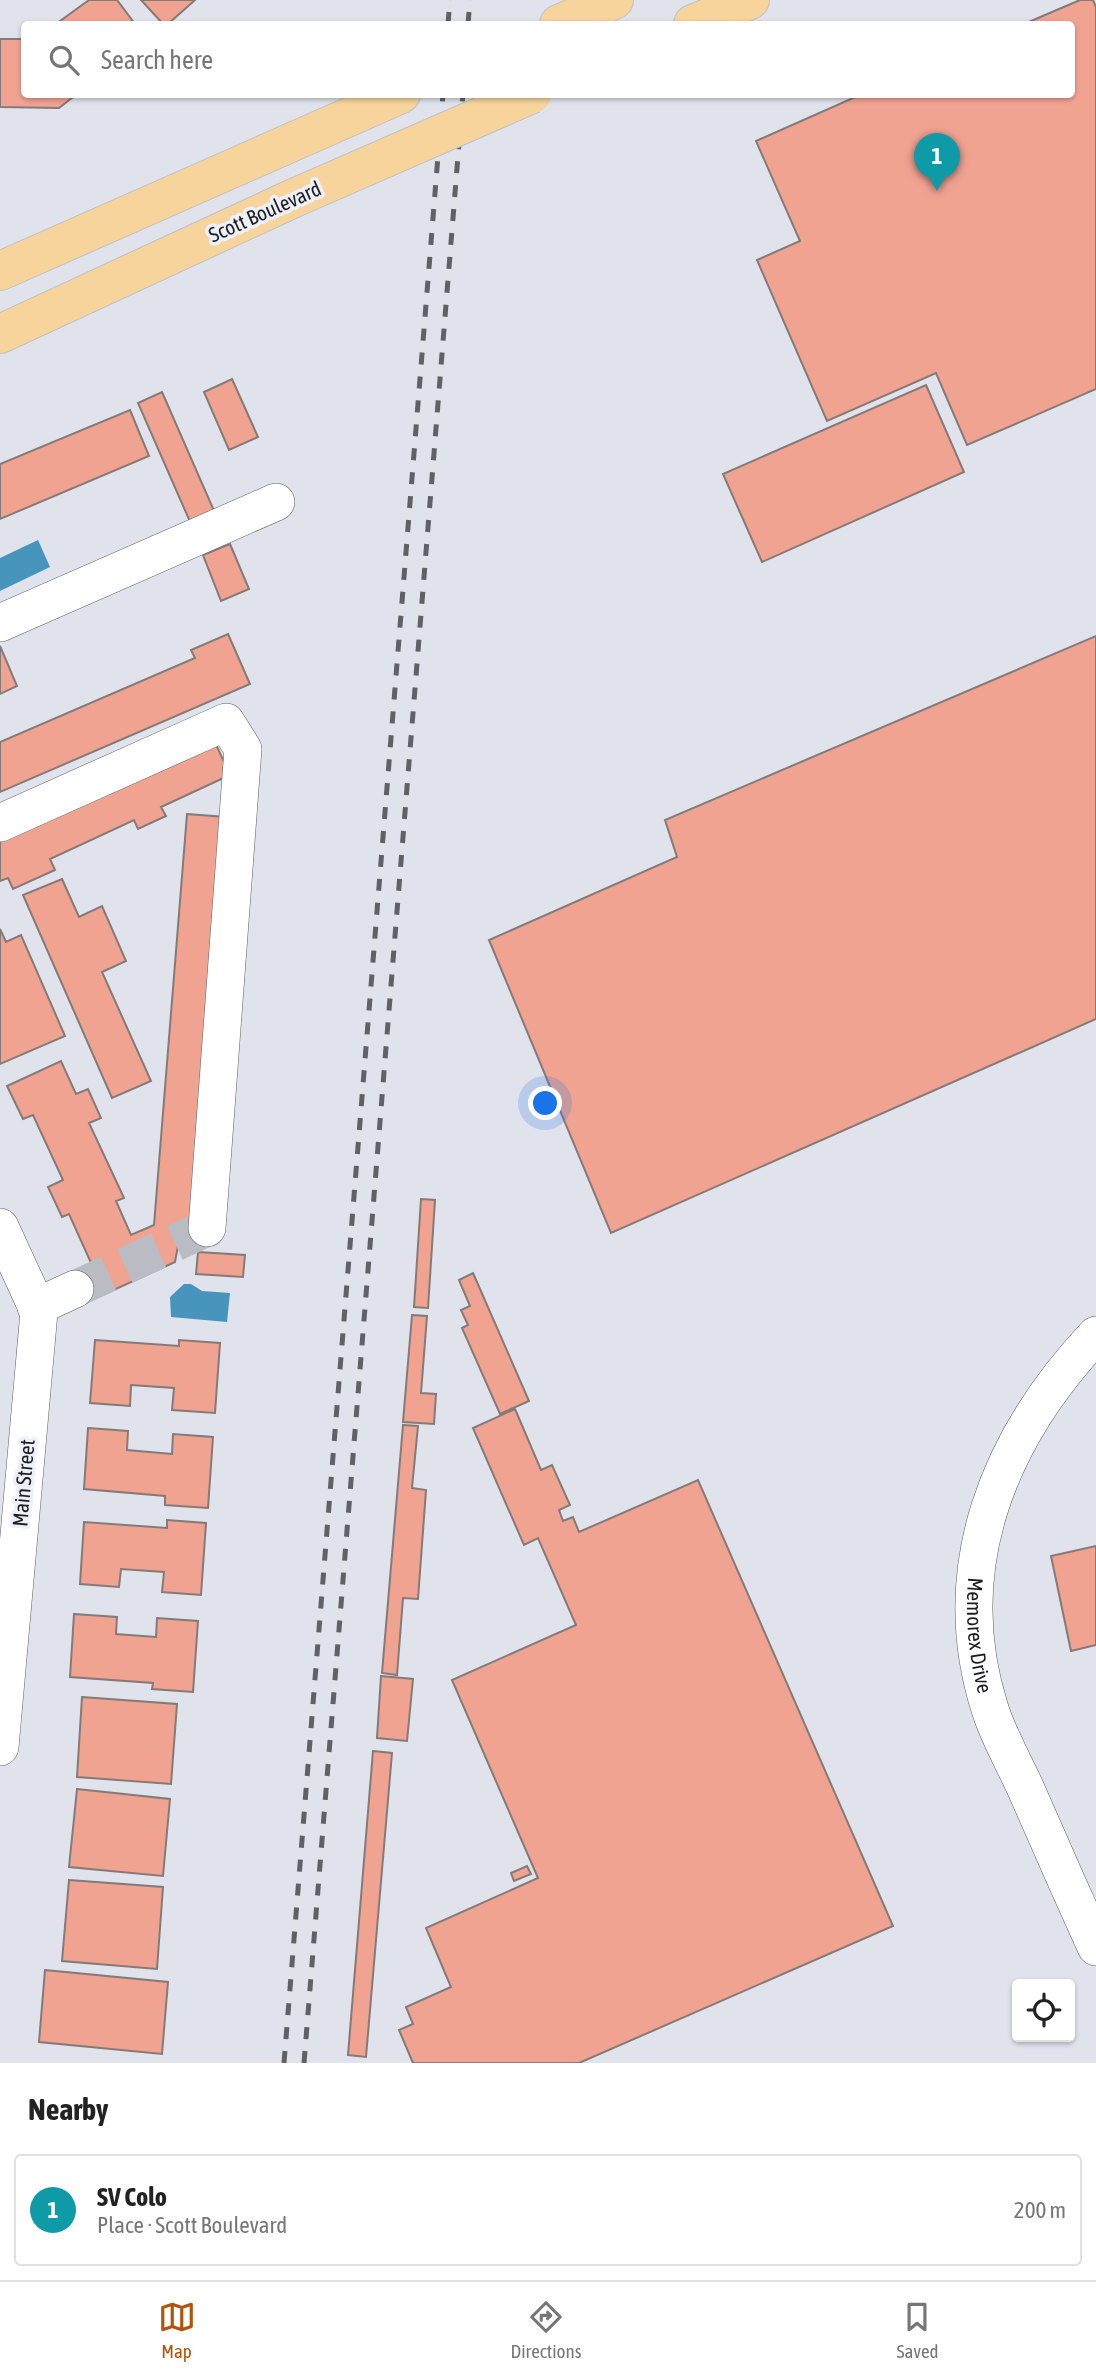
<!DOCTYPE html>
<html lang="en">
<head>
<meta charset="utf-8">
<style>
	body { margin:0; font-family:"Asap Condensed",sans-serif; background:#f6f6f6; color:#222 }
	.controls { position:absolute; right:21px; bottom:21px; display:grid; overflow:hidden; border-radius:7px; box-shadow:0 2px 5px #0004 }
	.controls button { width:63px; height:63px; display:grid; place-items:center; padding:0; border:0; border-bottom:2px solid #e0e0e0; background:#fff; color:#222; font:35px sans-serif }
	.you { position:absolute; left:546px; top:1104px; width:24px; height:24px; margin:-18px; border:5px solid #fff; border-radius:50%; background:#1a73e8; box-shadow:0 0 0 10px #1a73e833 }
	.badge { display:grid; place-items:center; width:46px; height:46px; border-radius:50%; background:#b45309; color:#fff; font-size:23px; font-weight:700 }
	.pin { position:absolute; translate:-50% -58px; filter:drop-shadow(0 2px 4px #0008) }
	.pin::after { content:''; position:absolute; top:37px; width:24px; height:21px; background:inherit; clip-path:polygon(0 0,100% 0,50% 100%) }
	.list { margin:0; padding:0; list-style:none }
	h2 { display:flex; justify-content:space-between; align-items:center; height:91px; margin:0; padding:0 28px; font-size:30px }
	h2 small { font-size:23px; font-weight:400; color:#767676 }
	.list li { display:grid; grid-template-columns:46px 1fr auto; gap:21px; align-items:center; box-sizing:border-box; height:112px; margin:0 14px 14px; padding:0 14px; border:2px solid #e0e0e0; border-radius:7px }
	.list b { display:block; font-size:26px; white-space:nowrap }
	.list p { margin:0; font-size:23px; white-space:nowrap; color:#767676 }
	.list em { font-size:23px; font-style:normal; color:#767676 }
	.icon { flex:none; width:38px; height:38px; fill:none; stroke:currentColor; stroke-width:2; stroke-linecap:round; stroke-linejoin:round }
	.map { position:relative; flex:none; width:1096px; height:2063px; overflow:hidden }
	.search { position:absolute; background:#fff; box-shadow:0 2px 5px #0004; left:21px; right:21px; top:21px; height:77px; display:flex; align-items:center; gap:18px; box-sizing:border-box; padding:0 24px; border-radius:7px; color:#767676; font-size:26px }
	.sheet { height:217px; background:#fff }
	nav { display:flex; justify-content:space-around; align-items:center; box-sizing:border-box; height:98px; border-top:2px solid #e0e0e0; background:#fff; font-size:19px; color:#767676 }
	nav a { display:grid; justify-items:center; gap:4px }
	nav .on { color:#b45309 }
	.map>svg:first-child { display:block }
	.water { fill:#4794bc }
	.building { fill:#f1a392; stroke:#847a78; stroke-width:2 }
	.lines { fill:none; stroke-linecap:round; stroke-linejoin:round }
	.minor-tunnel { stroke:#b9bcc3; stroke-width:37; stroke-dasharray:37 18; stroke-linecap:butt }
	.minor-casing { stroke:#5c5f66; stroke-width:38 }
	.major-casing { stroke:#c0c0c1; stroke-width:40 }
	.minor { stroke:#fff; stroke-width:37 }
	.major { stroke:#f6d49c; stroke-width:38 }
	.rail { stroke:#5f6166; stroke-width:5; stroke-dasharray:12 12; stroke-linecap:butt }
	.major-bridge-casing { stroke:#c0c0c1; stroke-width:40; stroke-linecap:butt }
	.major-bridge { stroke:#f6d49c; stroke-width:38 }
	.labels { text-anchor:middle; stroke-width:7; stroke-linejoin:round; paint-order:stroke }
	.street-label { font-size:21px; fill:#1d1e21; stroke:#edf0f9 }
</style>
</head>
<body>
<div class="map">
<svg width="1096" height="2063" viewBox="0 0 1096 2063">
	<rect width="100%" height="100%" fill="#e0e3ec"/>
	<path class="water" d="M38,540L50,567L0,591V558Z
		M184,1284H191L202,1291L230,1293L227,1322L171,1317L170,1297Z"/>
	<path class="building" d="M89,0H117L135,24H56Z
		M141,0H195L168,24H163Z
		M1080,0H1093L1096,7V389L967,445L936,373L827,421L757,260L800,241L756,141L862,94H1072V24H1024Z
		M0,39H24V94H77L59,108L0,107Z
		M232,379L258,437L229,450L204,392Z
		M926,385L964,472L762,562L723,474Z
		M162,392L215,513L191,524L138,403Z
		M130,410L149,456L0,519V464Z
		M230,544L249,589L221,601L203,555Z
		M228,634L250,684L0,792V742L195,658L191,650Z
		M1096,636V1019L611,1233L489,940L677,857L665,820Z
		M0,646L17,686L0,694Z
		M213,738L230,775L161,807L166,816L138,829L134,820L50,859L55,870L13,889L8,878L0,881V837Z
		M187,814L226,817L193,1231L181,1230L175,1262L105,1294L69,1214L62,1217L48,1187L63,1180L33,1115L23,1119L7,1086L61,1061L76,1094L88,1089L101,1118L89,1123L124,1198L116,1201L131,1235L154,1225Z
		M62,879L79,917L102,906L126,961L102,972L151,1081L112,1098L23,895Z
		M0,929L6,942L21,935L65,1036L0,1064Z
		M421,1199L435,1200L428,1308L414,1307Z
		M198,1252L245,1255L243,1277L196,1274Z
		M473,1273L529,1401L500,1414L462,1328L468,1325L461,1310L470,1306L459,1280Z
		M412,1315L427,1316L421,1393L436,1394L434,1424L403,1422Z
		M95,1340L179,1346V1340L220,1343L215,1413L172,1410L174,1388L131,1385L130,1406L90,1403Z
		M515,1409L541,1470L552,1465L570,1505L559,1510L563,1521L573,1517L579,1532L698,1480L893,1926L579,2063H413L399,2030L413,2024L406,2007L451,1987L426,1928L538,1878L452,1680L576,1625L538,1538L524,1545L473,1428Z
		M403,1425L418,1426L412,1488L426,1490L418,1599L403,1598L397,1675L382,1673Z
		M88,1428L128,1431L127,1450L172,1454L173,1434L213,1437L208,1508L165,1505V1496L84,1489Z
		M167,1520L206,1523L201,1595L162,1592L164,1572L121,1569L119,1587L80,1584L84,1522L167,1528Z
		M1096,1546V1645L1071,1651L1051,1556Z
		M74,1614L117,1617L116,1634L156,1637L157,1618L198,1621L193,1692L152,1689L153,1683L70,1677Z
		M381,1676L413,1679L407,1741L377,1738Z
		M82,1697L177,1704L171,1784L77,1777Z
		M373,1751L392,1753L366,2057L348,2055Z
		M77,1789L170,1799L163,1876L69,1867Z
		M527,1866L531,1874L514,1881L511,1873Z
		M69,1880L163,1887L157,1969L62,1961Z
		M45,1970L168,1982L162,2054L39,2042Z"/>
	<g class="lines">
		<path class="minor-tunnel" d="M75,1289L207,1228"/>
		<g class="minor-casing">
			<g id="minor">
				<path d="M0,623L276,502"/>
				<path d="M0,823L226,722L243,749L207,1228"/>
				<path d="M0,1227L39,1312L0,1747"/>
				<path d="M36,1307L75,1289"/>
				<path id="s1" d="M1096,1335C999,1438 945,1568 990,1709C998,1735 1013,1761 1025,1787C1048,1840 1072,1894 1096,1947"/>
			</g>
		</g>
		<g class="major-casing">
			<path id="major" d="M559,24L614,0
				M693,24L750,0
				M0,271L401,94
				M0,334L294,198"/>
		</g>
		<use href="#minor" class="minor"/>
		<use href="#major" class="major"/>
		<path class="rail" d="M448,24L450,0
			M468,24L470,0
			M284,2063L443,94
			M304,2063L463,94"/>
		<g class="major-bridge-casing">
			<path id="major-bridge" d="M294,198L532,94"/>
		</g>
		<use href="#major-bridge" class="major-bridge"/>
	</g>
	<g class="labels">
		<g class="street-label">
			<text transform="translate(265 212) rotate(-24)" y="7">Scott Boulevard</text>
			<text transform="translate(24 1483) rotate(-85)" y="7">Main Street</text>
			<text dy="7" stroke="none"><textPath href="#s1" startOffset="334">Memorex Drive</textPath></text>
		</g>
	</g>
</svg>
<div class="controls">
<button><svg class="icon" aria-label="locate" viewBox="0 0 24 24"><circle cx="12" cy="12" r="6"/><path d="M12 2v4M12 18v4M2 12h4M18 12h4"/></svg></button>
</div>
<div class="you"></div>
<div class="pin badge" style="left:937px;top:191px;background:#0f9aa8">1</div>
<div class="search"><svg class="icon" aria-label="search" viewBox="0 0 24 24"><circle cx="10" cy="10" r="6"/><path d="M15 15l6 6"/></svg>Search here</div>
</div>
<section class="sheet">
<h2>Nearby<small></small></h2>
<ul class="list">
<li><span class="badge" style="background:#0f9aa8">1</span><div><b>SV Colo</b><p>Place · Scott Boulevard</p></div><em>200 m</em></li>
</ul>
</section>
<nav>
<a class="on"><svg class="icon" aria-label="map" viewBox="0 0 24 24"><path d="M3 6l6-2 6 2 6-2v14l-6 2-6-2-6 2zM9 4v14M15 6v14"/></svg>Map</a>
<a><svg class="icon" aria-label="directions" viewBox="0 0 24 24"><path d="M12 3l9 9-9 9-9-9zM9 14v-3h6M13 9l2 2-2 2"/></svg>Directions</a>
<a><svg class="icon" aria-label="saved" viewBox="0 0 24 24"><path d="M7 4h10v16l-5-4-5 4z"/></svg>Saved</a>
</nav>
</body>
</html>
